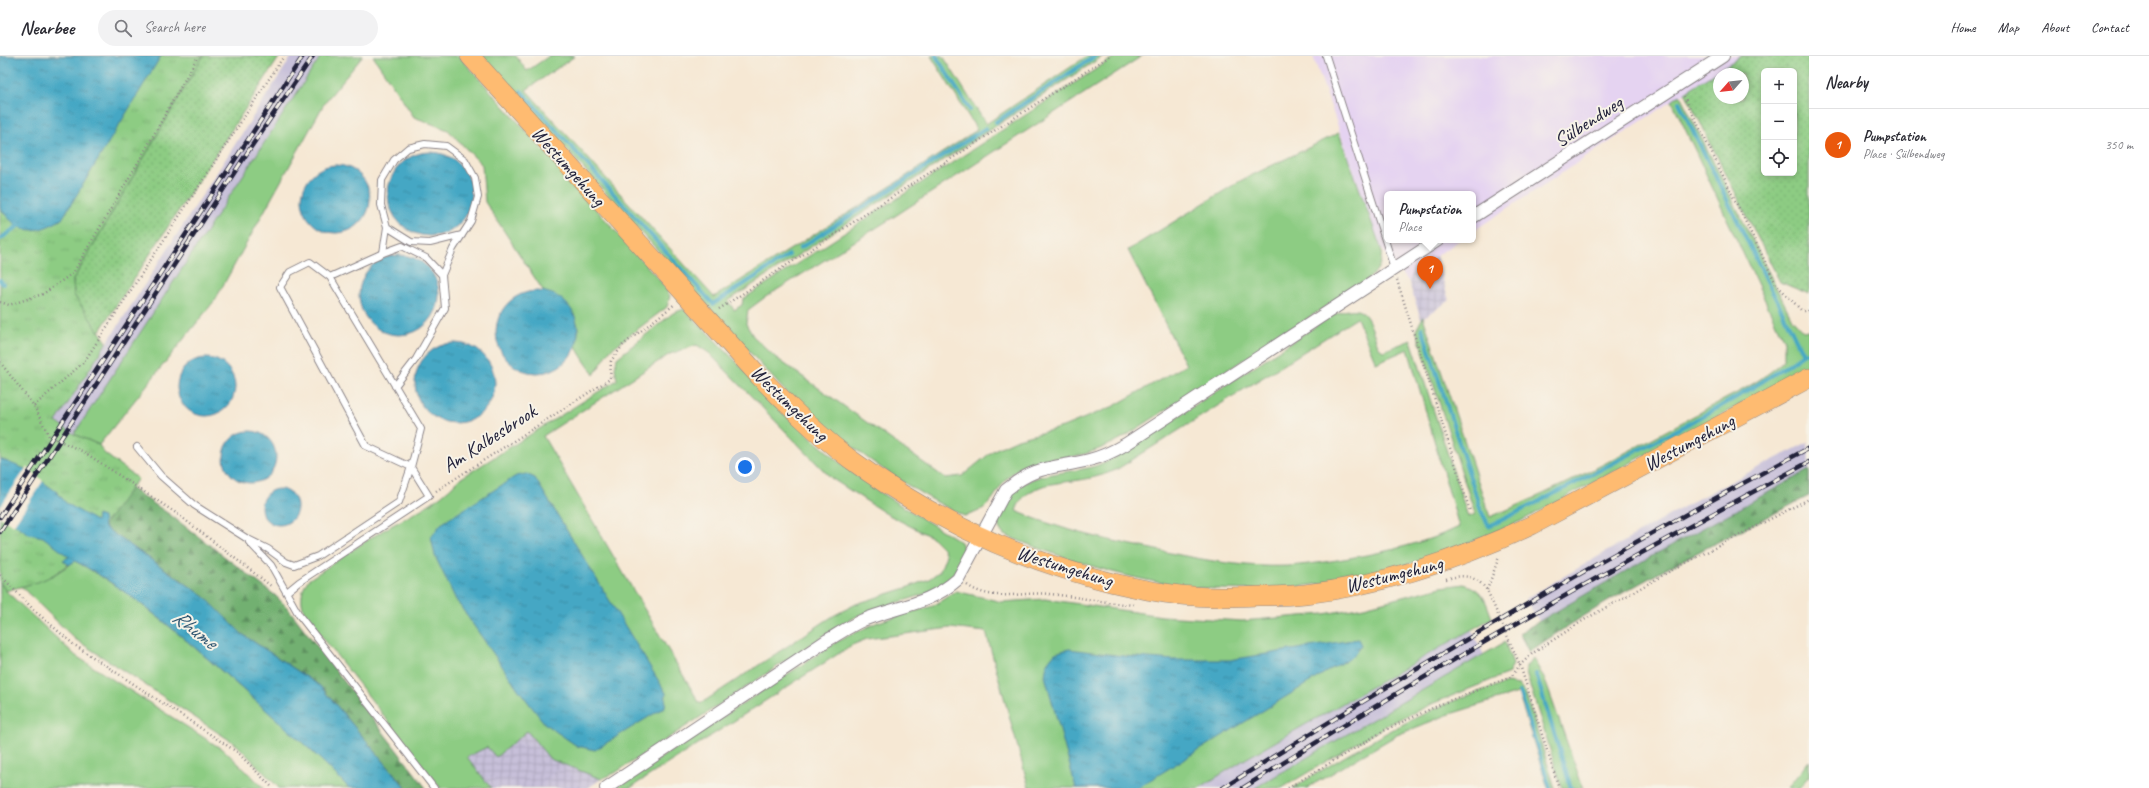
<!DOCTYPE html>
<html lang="en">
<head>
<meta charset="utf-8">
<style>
	body { margin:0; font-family:Caveat,sans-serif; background:#f2f2f3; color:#2b2b33 }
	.controls { position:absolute; right:12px; top:12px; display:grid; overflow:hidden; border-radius:6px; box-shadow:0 2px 6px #0003 }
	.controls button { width:36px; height:36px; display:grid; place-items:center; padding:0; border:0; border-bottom:1px solid #e1e1e2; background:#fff; color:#2b2b33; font:20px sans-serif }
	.compass { position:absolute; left:1713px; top:12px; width:36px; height:36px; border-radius:50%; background:#fff; box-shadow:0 2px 6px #0003; rotate:243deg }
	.you { position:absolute; left:745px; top:411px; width:14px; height:14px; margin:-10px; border:3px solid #fff; border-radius:50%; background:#1a73e8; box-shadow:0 0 0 6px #1a73e833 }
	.badge { display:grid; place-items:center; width:26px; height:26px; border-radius:50%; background:#ea580c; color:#fff; font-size:13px; font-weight:700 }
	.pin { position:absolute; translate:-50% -33px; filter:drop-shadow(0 1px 2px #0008) }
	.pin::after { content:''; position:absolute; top:21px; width:14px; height:12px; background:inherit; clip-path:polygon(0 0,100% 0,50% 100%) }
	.popup { position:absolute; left:1384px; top:135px; width:92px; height:52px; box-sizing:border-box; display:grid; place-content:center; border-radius:6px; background:#fff; filter:drop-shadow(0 1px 3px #0005); font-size:13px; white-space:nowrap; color:#7c7c81 }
	.popup b { font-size:15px; color:#2b2b33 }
	.popup::after { content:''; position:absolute; left:50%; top:100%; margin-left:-8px; border:8px solid transparent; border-top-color:#fff }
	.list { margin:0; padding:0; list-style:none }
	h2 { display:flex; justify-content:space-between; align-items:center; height:52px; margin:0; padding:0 16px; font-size:17px }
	h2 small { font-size:13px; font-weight:400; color:#7c7c81 }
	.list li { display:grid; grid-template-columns:26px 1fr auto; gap:12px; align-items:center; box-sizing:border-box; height:72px; padding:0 16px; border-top:1px solid #e1e1e2 }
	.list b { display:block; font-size:15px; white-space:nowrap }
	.list p { margin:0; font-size:13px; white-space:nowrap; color:#7c7c81 }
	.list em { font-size:13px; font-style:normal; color:#7c7c81 }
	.icon { flex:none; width:22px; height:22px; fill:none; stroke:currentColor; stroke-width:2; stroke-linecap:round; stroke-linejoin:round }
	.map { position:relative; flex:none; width:1809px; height:732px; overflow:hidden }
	header { display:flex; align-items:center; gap:24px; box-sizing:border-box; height:56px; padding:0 20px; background:#fff; border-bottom:1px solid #e1e1e2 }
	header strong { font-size:19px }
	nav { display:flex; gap:22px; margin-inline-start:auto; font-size:14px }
	.search { width:280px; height:36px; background:#f2f2f3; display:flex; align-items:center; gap:10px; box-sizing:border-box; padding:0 14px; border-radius:22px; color:#7c7c81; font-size:15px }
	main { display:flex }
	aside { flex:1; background:#fff }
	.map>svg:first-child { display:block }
	.built { fill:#e5d3f1 }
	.industrial { fill:url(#industrial-grid) }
	.railway { fill:#c7c0d9 }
	.grass { fill:#8dcc83; stroke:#58775f; fill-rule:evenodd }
	.forest { fill:url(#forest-firs); stroke:#4a6956 }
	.park { fill:url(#park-tufts); stroke:#58775f }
	.garden { fill:url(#garden-dots); stroke:#58775f; fill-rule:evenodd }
	.water { fill:url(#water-ripples); stroke:#346480 }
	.pier { fill:#f6e8d4 }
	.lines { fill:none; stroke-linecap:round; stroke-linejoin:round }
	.stream { stroke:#45a7c4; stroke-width:4 }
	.lane-casing { stroke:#8c8588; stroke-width:8 }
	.street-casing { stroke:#8c8588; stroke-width:14 }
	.primary-casing { stroke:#8c8588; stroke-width:20 }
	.path { stroke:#8c8588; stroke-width:2.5; stroke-dasharray:1 3; stroke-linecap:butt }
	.lane { stroke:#fff; stroke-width:6 }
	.street { stroke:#fff; stroke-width:12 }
	.primary { stroke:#febb71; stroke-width:19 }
	.rail-casing { stroke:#22223b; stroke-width:4.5 }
	.rail { stroke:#f7f3e8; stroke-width:3; stroke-dasharray:9; stroke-linecap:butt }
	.labels { text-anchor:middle; stroke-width:4; stroke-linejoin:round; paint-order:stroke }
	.street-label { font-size:20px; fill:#22223b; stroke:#f7f3e8 }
	.water-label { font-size:21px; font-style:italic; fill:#305772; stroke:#f7f3e8 }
</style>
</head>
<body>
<header>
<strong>Nearbee</strong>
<div class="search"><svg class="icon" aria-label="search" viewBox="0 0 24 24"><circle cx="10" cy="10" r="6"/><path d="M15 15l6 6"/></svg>Search here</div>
<nav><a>Home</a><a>Map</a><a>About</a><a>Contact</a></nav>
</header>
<main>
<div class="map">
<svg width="1809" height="732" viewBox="0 0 1809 732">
	<defs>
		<pattern id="industrial-grid" width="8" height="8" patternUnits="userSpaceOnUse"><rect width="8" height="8" fill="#c7c0d9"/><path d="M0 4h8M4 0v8" fill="none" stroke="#aba5bb"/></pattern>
		<pattern id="forest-firs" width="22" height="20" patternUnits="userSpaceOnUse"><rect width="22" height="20" fill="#72b071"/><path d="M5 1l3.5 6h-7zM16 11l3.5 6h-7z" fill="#5d8f5e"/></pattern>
		<pattern id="park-tufts" width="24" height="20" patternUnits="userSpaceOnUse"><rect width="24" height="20" fill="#8dcc83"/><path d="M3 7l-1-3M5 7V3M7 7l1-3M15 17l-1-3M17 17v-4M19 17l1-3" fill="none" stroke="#79af72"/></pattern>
		<pattern id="garden-dots" width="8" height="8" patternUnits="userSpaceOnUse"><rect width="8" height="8" fill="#8dcc83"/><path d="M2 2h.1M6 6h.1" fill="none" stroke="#79af72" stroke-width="1.8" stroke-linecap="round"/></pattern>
		<pattern id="water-ripples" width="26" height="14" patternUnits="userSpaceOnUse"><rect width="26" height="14" fill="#45a7c4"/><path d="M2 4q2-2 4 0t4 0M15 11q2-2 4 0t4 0" fill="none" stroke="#3988a0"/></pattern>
	</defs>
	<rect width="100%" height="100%" fill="#f7f3e8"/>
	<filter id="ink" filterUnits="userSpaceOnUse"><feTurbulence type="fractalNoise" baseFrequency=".025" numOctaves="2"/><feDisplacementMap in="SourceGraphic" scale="8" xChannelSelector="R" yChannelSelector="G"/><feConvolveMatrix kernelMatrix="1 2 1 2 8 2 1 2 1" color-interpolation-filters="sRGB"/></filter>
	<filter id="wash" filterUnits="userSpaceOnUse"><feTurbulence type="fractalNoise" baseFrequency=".012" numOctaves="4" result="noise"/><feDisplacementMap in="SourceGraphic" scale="16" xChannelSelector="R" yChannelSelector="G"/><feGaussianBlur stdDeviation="0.9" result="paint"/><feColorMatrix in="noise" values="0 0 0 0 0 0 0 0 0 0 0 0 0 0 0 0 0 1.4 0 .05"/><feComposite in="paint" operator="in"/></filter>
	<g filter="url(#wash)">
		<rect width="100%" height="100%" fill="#f6e8d4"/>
		<path class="built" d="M1313,0H1741L1473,175V138H1387V184H1460L1436,200L1449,245L1421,263L1409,226L1381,192Z"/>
		<path class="industrial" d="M1436,200L1449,245L1421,263L1409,226L1413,214Z
			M527,675L550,703L601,723L588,732H491L467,701L487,690L496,701Z"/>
		<path class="railway" d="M292,0H321L74,378L56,366Z
			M1808,386L1809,414L1539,565L1525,543L1699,442Z
			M1471,573L1484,599L1255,732H1199L1247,702Z"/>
		<path class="grass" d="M321,0H363L325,46L215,244L99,389L74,378Z
			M373,0H459L663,228L670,240L667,251L610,294L594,319C590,312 577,296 576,289C575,285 578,280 578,276C578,255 562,242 544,236L485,146L482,109L448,74L414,61Z
			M482,0H516L527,15L549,0H575L526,34L714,241L874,141L977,74L931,0H943L986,68L1087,0H1103L728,245L734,254L742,249L743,243L1116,0H1142L892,162L764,242L748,254L746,268L753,280L775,301L945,422L962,420L994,394L1018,383L1063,371L1114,350L1186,309L1128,194L1240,125L1339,77L1381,192C1383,207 1379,214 1367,224L1124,381C1110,389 1096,395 1081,399C1061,403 1035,402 1018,413C992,430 999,453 964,460C899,429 838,383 784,334Z
			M1680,39L1792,263L1803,275L1809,274V312L1521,465C1477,484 1433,502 1388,514C1322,532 1242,539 1175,529C1117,521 1058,500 1004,479C996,470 997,465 1002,454C1019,415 1052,420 1088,412C1098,410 1107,405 1116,401L1331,260C1368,243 1367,262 1379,292L1383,295L1411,284L1468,461L1475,458L1416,274L1423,261L1490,461C1562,432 1631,394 1699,357C1727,341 1762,327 1784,304V285L1672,45ZM1357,262L1376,307L1408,293L1459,471C1432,484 1401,492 1372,498C1344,503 1316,508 1288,510C1240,512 1193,502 1147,492C1102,483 1058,473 1016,455C1025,425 1060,428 1086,423C1097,421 1106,418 1116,414Z
			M684,253L816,386L854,418L884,439L961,486C965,495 964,501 959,509C941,539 913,541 882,551C870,555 857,560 845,566L615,717L601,723L550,703L527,675L496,701L487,691L467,701L491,732H440L306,560C300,547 300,536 308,524C333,508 357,490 382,475C408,460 438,447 458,424L617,324L615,312L617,302L673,257ZM697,289L709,297L831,422L885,457L933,482L943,492L946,499L940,515L929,523L906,532L856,548L833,560L700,648L543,380L670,298Z
			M0,497L52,520L75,505C131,535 185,583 233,625C273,660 313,694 349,732H279L237,689L75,583L0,510Z
			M0,526L6,535L76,600L225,695L264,732H0Z
			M1464,528C1484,534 1485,544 1492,562L1247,702L1199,732H1029L986,576L950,572L867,583L852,589L630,732H615L838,585L878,566L933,550L956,535L1002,546L1045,543L1162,560L1242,565L1324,558L1364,551L1441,531Z
			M1505,586L1513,608L1509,617L1434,647L1387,669L1282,732H1255Z
			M1533,602L1545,624L1583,732H1562L1526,617V611Z
			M1507,627L1519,629L1525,636L1555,732H1548L1518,637L1447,659L1397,679L1307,732H1293C1361,690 1429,648 1507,627Z
			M1809,705V721L1800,732H1787Z"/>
		<path class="forest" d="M88,403L169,458L276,540L287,551L426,732H406L320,630L242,578L205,541L104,471Z
			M1809,414V440C1714,488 1616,535 1529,596L1519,577L1641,506Z"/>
		<path class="park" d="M0,0H203L73,224L74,239L107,286L56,366L74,378L99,389L104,397L138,423C111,456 91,496 53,519C40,527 21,530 6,535L0,526Z"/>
		<path class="garden" d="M203,0H280L99,276L74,239L73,224Z
			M1741,0H1809V238L1780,226L1685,36ZM1764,15H1794V117H1764ZM1719,18H1743V42H1719Z"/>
		<path class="water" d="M0,0H161L62,163C35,179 20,179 0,152Z
			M388 138a42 42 0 1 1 84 0a42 42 0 1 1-84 0Z
			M302 143a34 34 0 1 1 68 0a34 34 0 1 1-68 0Z
			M359 239a40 40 0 1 1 80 0a40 40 0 1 1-80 0Z
			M496 276a41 41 0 1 1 82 0a41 41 0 1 1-82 0Z
			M415 327a40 40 0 1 1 80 0a40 40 0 1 1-80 0Z
			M177 331a29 29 0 1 1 58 0a29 29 0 1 1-58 0Z
			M224 401a26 26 0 1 1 52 0a26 26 0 1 1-52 0Z
			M0,403L25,413L57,436L66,447L96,465L97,459L103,461L104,471L205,541L242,578L320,630L406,732H349C312,693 271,659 231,623C184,582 130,534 75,505L69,509L63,504L69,501L43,481L29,478L0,458Z
			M526,418L535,422L666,637L665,651L595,694L577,690L545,668L518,633L456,544L435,500L431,481L441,468L516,420Z
			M261 451a18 18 0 1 1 36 0a18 18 0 1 1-36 0Z
			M1358,583L1361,589L1354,599L1137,732H1076L1045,620L1047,607L1055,597L1069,593L1123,600L1174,604H1230Z"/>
		<path class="pier" d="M27,411L43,425L13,470L0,461V451Z"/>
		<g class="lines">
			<path class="stream" d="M936,0L970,54
				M521,35L713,248L789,199
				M1679,46L1803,298
				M996,66L1095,0
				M0,183L21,168
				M800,192L986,72
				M0,224L3,228
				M1422,272L1481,455L1489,470C1542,445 1594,417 1646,390C1700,362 1754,334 1803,298L1809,297
				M1536,618L1571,732
				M1520,636L1550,732"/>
		</g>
	</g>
	<g filter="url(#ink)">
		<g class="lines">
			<g class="lane-casing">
				<path id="lane" d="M1326,0L1394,212
					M387,171L411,186L430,187L462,179
					M383,197L387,171L381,149L382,124L394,104L408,92L425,88L446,90L465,104L475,122L478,141L471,165L453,193L442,219
					M330,221L383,197L402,190L426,202L442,219L445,252L416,303L395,330
					M137,391L161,420L194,449L246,482L268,493L286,506L294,509L318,500L399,446L411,411L366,390L280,231L290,216L310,206L330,221L421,373L411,411L429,440L299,526L288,535
					M249,486L271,509L299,559L434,732"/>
			</g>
			<g class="street-casing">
				<path id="street" d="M1473,161L1723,0
					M606,732L826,585C838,578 850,570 863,564C898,550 929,549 958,523L1006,434C1037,408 1053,413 1089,404C1102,401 1114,395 1126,388L1438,184"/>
			</g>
			<g class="primary-casing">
				<path id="primary" d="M470,0L759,320C788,349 817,378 850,403C929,461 1018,504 1114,527C1141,533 1167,539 1194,540C1215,542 1237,541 1258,540C1273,540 1289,540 1305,538C1384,529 1460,503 1532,469L1809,322"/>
			</g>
			<path class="path" d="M1684,40L1776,228L1802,255H1809
				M1397,224L1470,455
				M0,246L9,249L43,238L73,217L139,105L198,0
				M719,253L1110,0
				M0,306L34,350L49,380L84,396L176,457L271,530
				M34,350L84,306L284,0
				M436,435L610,323L611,305L623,289L675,248
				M0,519L35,555L73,588L237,696L273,732
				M1446,523C1464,518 1475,519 1487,534L1520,609L1559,732
				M967,529C993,547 1022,535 1050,538C1079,541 1107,547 1135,549
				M1487,534L1499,501
				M1288,732L1387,673L1446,646L1511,621L1520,609L1533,597L1584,564L1672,514L1809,443"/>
			<use href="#lane" class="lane"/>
			<use href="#street" class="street"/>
			<use href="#primary" class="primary"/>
			<g class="rail-casing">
				<path id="rail" d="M0,461L303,0
					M0,476L251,91L313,0
					M1223,732C1414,612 1610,497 1809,392
					M1243,732C1427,616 1617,508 1809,406"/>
			</g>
			<use href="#rail" class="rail"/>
		</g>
	</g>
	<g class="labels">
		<g class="street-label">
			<text transform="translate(1588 65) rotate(-33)" y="7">Sülbendweg</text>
			<text transform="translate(569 110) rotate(48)" y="7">Westumgehung</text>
			<text transform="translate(790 347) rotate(44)" y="7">Westumgehung</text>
			<text transform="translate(489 382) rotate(-33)" y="7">Am Kalbesbrook</text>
			<text transform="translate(1689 386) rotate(-28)" y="7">Westumgehung</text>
			<text transform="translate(1065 510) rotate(17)" y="7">Westumgehung</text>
			<text transform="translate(1394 518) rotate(-14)" y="7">Westumgehung</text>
		</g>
		<g class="water-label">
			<text transform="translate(195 573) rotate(38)" y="7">Rhume</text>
		</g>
	</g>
</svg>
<div class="controls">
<button>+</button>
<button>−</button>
<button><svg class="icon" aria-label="locate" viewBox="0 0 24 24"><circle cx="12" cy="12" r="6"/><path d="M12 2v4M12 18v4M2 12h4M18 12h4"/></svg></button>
</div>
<svg class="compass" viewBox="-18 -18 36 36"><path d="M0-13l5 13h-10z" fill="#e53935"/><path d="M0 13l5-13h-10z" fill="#7c7c81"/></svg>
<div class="you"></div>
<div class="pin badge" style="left:1430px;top:233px">1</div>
<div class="popup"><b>Pumpstation</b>Place</div>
</div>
<aside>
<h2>Nearby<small></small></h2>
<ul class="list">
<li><span class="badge">1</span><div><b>Pumpstation</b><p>Place · Sülbendweg</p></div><em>350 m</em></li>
</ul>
</aside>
</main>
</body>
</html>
